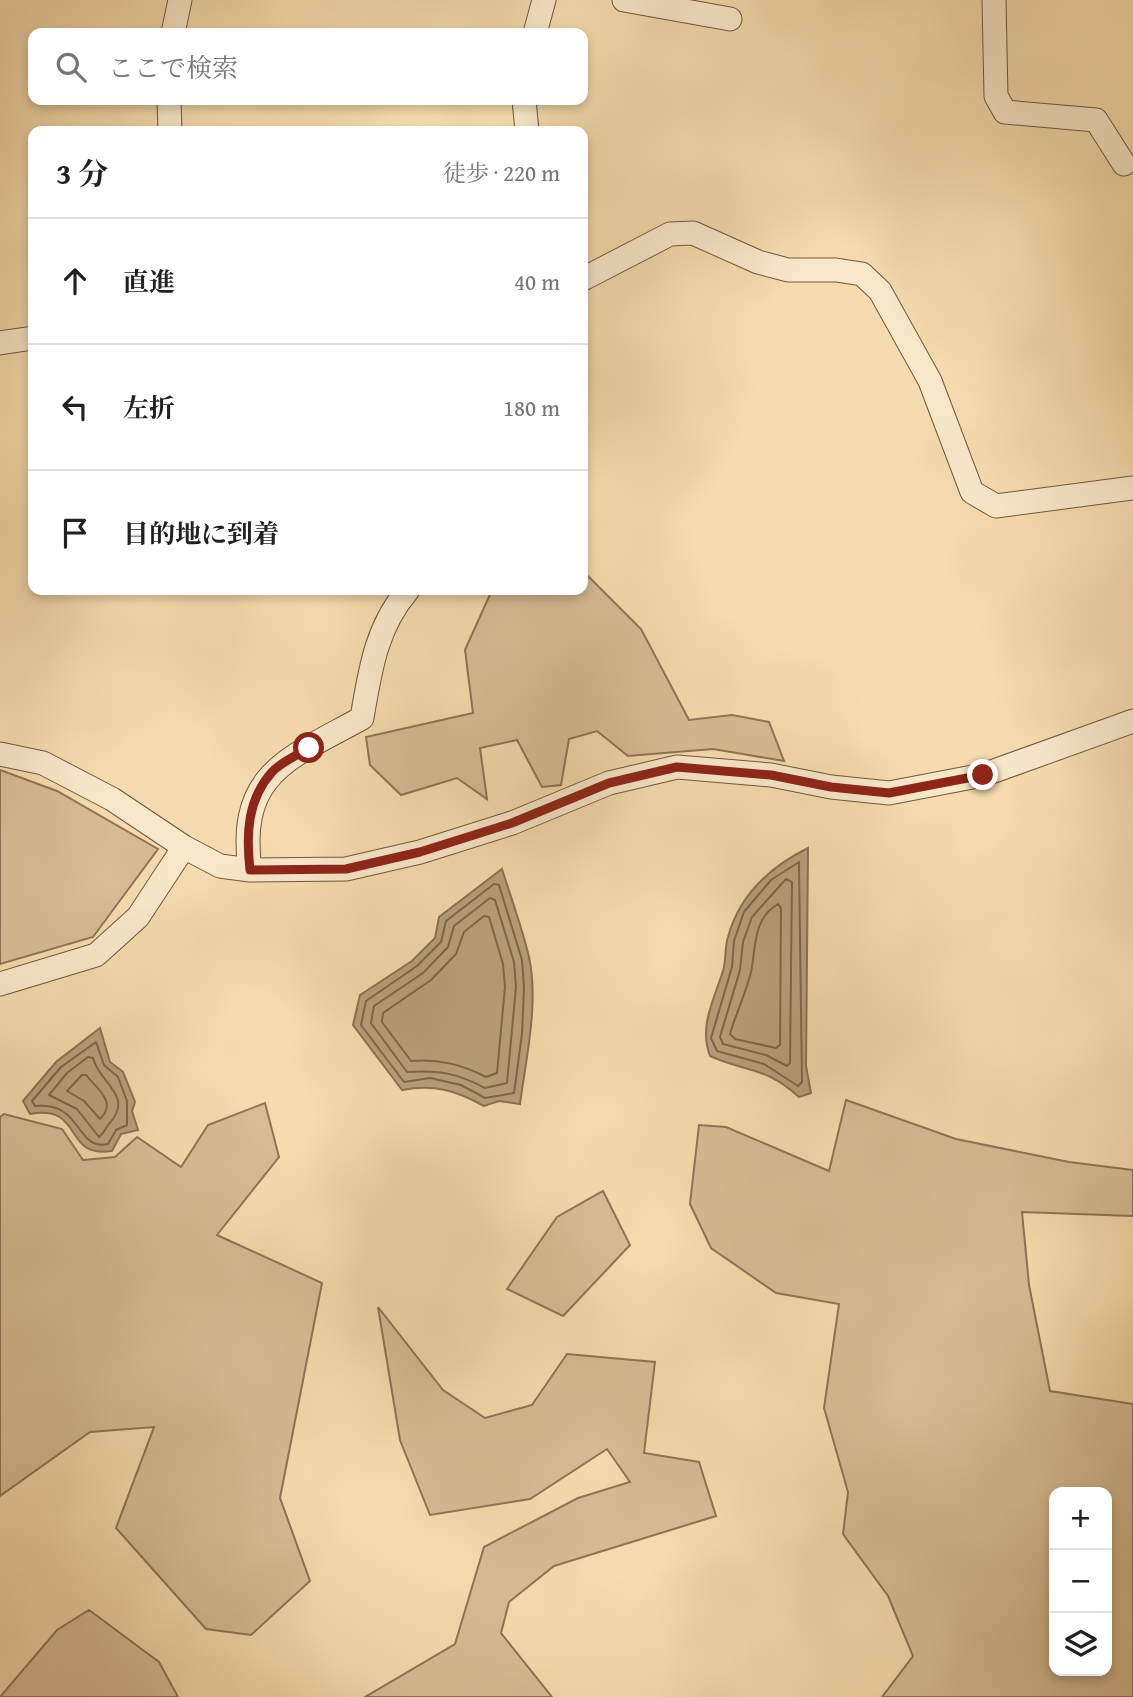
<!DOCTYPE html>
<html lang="ja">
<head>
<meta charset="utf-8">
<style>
	body { margin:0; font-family:"Gentium Book Plus","Noto Serif JP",serif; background:#f6f6f6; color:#202124 }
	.controls { position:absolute; right:21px; bottom:21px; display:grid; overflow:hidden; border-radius:14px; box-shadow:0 4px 10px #0003 }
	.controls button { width:63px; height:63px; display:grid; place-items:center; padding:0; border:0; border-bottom:2px solid #e0e0e0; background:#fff; color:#202124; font:35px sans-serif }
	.stop { position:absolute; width:21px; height:21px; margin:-16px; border:5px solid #8f2418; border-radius:50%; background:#fff }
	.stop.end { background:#8f2418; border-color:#fff; box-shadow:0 2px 7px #0008 }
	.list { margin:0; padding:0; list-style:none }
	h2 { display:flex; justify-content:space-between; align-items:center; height:91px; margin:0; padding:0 28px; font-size:30px }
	h2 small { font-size:23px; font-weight:400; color:#757577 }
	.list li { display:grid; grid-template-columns:46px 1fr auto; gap:21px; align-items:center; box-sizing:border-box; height:126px; padding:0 28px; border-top:2px solid #e0e0e0 }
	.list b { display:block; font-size:26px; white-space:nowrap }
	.list em { font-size:23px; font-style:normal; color:#757577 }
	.icon { flex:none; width:38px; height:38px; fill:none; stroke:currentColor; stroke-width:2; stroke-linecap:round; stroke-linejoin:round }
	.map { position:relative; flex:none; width:1133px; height:1697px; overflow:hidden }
	.search { position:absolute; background:#fff; box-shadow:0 4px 10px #0003; left:28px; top:28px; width:560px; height:77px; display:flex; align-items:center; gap:18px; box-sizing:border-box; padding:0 24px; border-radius:14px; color:#757577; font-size:26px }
	.panel { position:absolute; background:#fff; box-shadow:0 4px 10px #0003; left:28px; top:126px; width:560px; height:469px; border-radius:14px }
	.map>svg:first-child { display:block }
	.green { fill:#d7bd94; stroke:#8d7556; stroke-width:2; fill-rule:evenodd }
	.water { fill:#b8a07a; stroke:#897252; stroke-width:2 }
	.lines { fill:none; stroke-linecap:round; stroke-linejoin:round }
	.shore { stroke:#7e6648; stroke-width:2 }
	.minor-casing { stroke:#70583c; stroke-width:25 }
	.minor { stroke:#f8e8ca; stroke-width:23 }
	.route { stroke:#8f2418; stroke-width:9 }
</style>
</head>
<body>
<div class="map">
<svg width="1133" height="1697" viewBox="0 0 1133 1697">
	<rect width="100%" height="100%" fill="#f5dbad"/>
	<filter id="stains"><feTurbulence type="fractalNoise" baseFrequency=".00286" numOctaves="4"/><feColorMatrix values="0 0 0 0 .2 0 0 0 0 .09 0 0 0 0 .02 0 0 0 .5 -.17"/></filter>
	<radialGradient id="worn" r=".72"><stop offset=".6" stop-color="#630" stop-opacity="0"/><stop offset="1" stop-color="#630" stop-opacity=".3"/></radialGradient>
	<path class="green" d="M583,571L641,629L689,720L732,715L769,722L784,761L713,749L628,756L597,731L569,739L561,785L542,787L517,740L480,748L487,799L457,778L401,795L370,765L366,737L473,713L465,650L492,590H583Z
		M0,770L57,791L158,849L93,937L0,964Z
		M846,1100L956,1139L1069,1162L1133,1170V1216L1022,1212L1029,1285L1050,1391L1133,1404V1697H882L913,1656L888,1596L843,1534L848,1492L824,1408L839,1304L776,1293L711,1248L690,1204L699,1125L726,1127L829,1171ZM1054,1492H1107V1671H1054Z
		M265,1103L279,1157L217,1235L322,1283L280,1498L310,1581L251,1635L206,1629L116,1528L154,1427L90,1432L0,1496V1117L4,1114L62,1129L83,1160L115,1157L137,1137L181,1167L208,1125Z
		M603,1191L630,1245L563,1316L507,1289L557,1217Z
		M378,1307L443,1390L485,1418L532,1405L567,1354L655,1362L644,1453L699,1462L716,1516L554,1566L509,1602L501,1633L552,1697H365L455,1644L484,1547L578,1498L630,1482L607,1449L530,1499L430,1515L400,1440Z
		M89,1610L159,1662L178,1697H0L57,1630Z"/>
	<path class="water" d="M808,848L806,1066L811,1093L799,1097C765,1066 748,1073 710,1056C699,1027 713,1002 722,974C727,962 724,949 728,937C739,896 770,867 808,848Z
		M502,869C511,898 522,927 529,957C539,1004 526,1058 520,1104L499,1101L484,1106C455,1090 434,1084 402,1090L353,1025L360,995L412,961L435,938L439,917Z
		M100,1028L110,1062L123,1072L135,1102L132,1111L138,1130L121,1134L112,1151C62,1159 85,1104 30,1114L23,1101L56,1062Z"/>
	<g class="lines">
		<path class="shore" d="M799,862L802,1082L798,1086L764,1064L717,1051L711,1038L732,967L734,941L744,912L771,880Z
			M786,879L792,882L790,1063L787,1066L766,1055L723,1044L720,1037L740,970L743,942L752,917Z
			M494,884L499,885L522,960L524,987L522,1034L514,1093L485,1098L461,1085L430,1078L404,1082L361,1025L366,1001L417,966L441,942L446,921Z
			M490,898L495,900L514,962L516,987L507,1083L485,1088C456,1073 440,1070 407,1072L371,1023L374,1006L423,973L448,947L454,926Z
			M778,904L781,908L780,1045L776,1048L735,1039L730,1034C736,1013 746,993 751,972C756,947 753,918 778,904Z
			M484,916L489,917L503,964L505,987L497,1073L486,1077C461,1064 439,1059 411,1061L382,1022L383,1013L431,980L456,954L464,932Z
			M96,1042L104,1065L118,1077L127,1101V1125L116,1130L108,1144C75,1151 83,1101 35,1106L32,1101L61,1067Z
			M88,1057L93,1058C99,1083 135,1096 109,1124C105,1129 104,1133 99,1137L77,1109L49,1095L67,1073Z
			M82,1075H86C96,1088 118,1102 100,1119L84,1101L67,1091Z"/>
		<g class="minor-casing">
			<path id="minor" d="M624,0L730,19
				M994,0L996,96L1005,112L1096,120L1124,164
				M173,33L180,0
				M535,33L544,0
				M169,100L170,131
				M524,100L527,131
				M583,279L670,234L693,233L758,262L788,270H836L862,274L880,291L930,381L972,492L996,506L1133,488
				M0,343L33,338
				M0,754L43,763L112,799L184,847L220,866L250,870L346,869L420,852L512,823L609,783L677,767L771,775L831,787L889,793L983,775L1133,721
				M250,870C237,773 288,759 362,718C370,671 376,627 408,590
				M0,984L96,955L138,917L184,847"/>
		</g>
		<use href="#minor" class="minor"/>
	</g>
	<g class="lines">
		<path class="route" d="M309,748C298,755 281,762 272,772C247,800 246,835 250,870L346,869L420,852L512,823L609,783L677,767L771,775L831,787L889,793L983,775"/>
	</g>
	<rect width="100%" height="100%" filter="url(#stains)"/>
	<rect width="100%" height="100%" fill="url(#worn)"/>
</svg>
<div class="controls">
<button>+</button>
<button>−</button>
<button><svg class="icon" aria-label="layers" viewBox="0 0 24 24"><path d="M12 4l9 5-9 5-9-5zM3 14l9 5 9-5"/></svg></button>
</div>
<div class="stop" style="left:309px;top:748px"></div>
<div class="stop end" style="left:983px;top:775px"></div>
<div class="search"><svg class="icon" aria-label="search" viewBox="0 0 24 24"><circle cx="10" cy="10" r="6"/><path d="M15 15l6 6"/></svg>ここで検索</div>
<section class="panel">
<h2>3 分<small>徒歩 · 220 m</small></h2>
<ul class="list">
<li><svg class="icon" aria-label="ahead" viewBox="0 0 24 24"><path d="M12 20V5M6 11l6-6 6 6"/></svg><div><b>直進</b></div><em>40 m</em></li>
<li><svg class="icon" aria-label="left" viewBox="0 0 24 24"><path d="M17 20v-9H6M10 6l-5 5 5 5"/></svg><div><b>左折</b></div><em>180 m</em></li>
<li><svg class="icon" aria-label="arrive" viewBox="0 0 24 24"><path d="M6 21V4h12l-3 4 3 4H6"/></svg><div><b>目的地に到着</b></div></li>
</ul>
</section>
</div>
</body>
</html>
